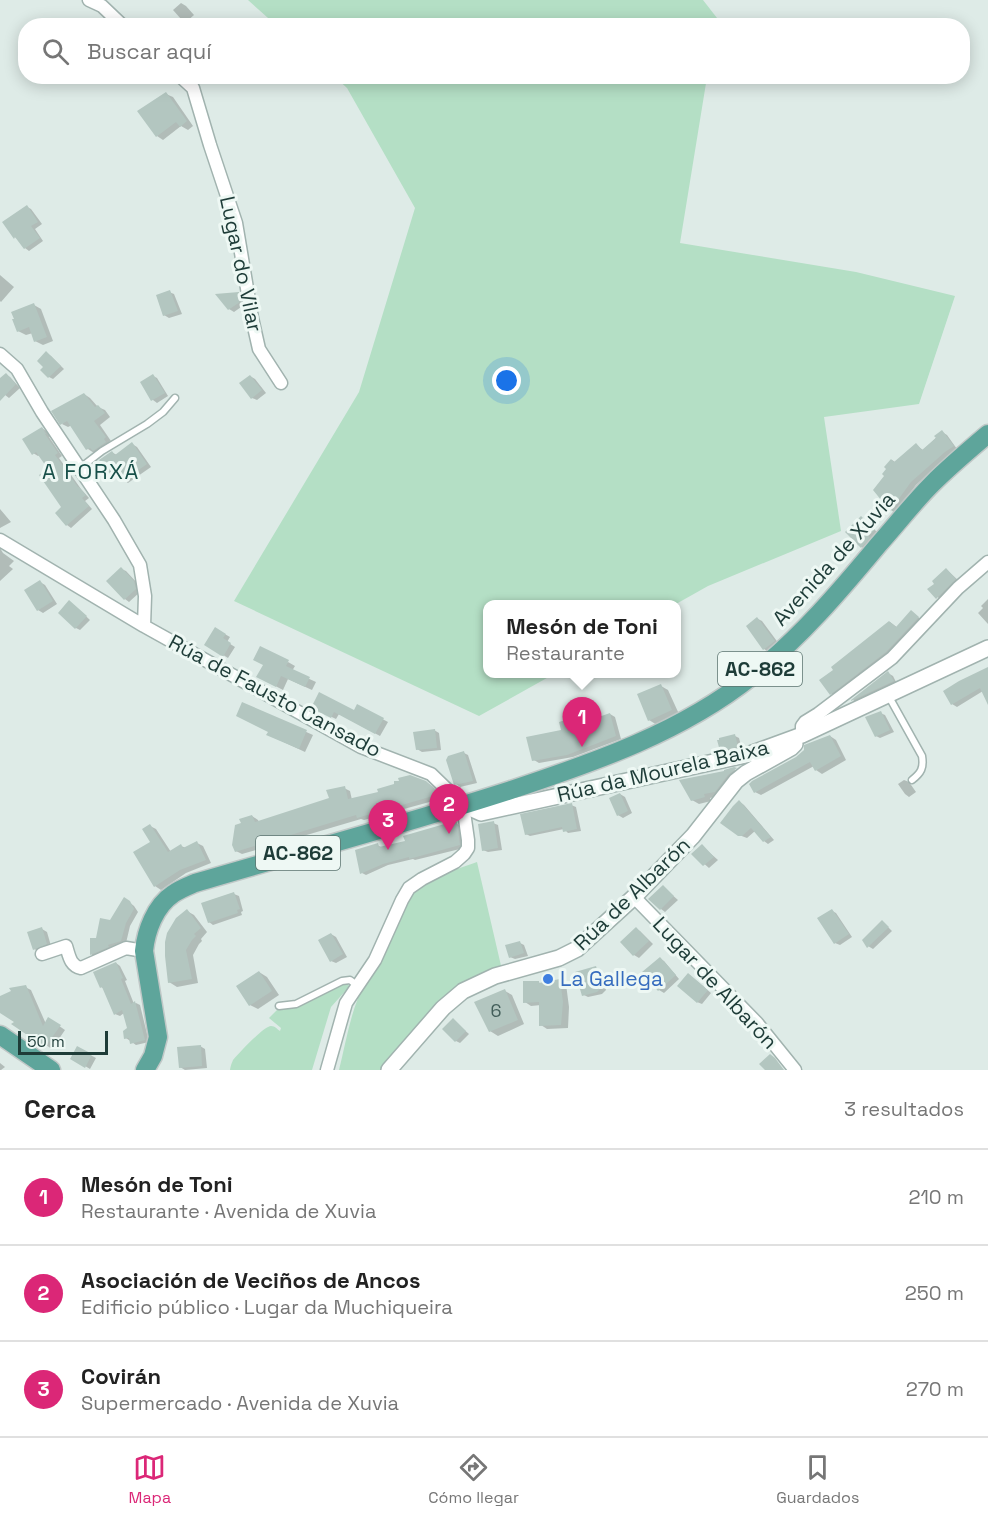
<!DOCTYPE html>
<html lang="es">
<head>
<meta charset="utf-8">
<style>
	body { margin:0; font-family:"Space Grotesk",sans-serif; background:#f2f2f2; color:#222 }
	.scale { position:absolute; left:18px; bottom:15px; width:90px; box-sizing:border-box; padding-left:6px; border:3px solid #1e3c38; border-top:0; font-size:16px; line-height:21px; white-space:nowrap; color:#1e3c38; -webkit-text-stroke:4px #eef8f4; paint-order:stroke }
	.you { position:absolute; left:507px; top:381px; width:21px; height:21px; margin:-15px; border:4px solid #fff; border-radius:50%; background:#1a73e8; box-shadow:0 0 0 9px #1a73e833 }
	.badge { display:grid; place-items:center; width:39px; height:39px; border-radius:50%; background:#db2777; color:#fff; font-size:20px; font-weight:700 }
	.pin { position:absolute; translate:-50% -50px; filter:drop-shadow(0 2px 3px #0008) }
	.pin::after { content:''; position:absolute; top:32px; width:21px; height:18px; background:inherit; clip-path:polygon(0 0,100% 0,50% 100%) }
	.popup { position:absolute; left:483px; top:600px; width:198px; height:78px; box-sizing:border-box; display:grid; place-content:center; border-radius:12px; background:#fff; filter:drop-shadow(0 2px 4px #0005); font-size:20px; white-space:nowrap; color:#767676 }
	.popup b { font-size:22px; color:#222 }
	.popup::after { content:''; position:absolute; left:50%; top:100%; margin-left:-12px; border:12px solid transparent; border-top-color:#fff }
	.list { margin:0; padding:0; list-style:none }
	h2 { display:flex; justify-content:space-between; align-items:center; height:78px; margin:0; padding:0 24px; font-size:26px }
	h2 small { font-size:20px; font-weight:400; color:#767676 }
	.list li { display:grid; grid-template-columns:39px 1fr auto; gap:18px; align-items:center; box-sizing:border-box; height:96px; padding:0 24px; border-top:2px solid #e0e0e0 }
	.list b { display:block; font-size:22px; white-space:nowrap }
	.list p { margin:0; font-size:20px; white-space:nowrap; color:#767676 }
	.list em { font-size:20px; font-style:normal; color:#767676 }
	.icon { flex:none; width:33px; height:33px; fill:none; stroke:currentColor; stroke-width:2; stroke-linecap:round; stroke-linejoin:round }
	.map { position:relative; flex:none; width:988px; height:1070px; overflow:hidden }
	.search { position:absolute; background:#fff; box-shadow:0 3px 15px #0003; left:18px; right:18px; top:18px; height:66px; display:flex; align-items:center; gap:15px; box-sizing:border-box; padding:0 21px; border-radius:24px; color:#767676; font-size:22px }
	.sheet { height:366px; background:#fff }
	nav { display:flex; justify-content:space-around; align-items:center; box-sizing:border-box; height:84px; border-top:2px solid #e0e0e0; background:#fff; font-size:16px; color:#767676 }
	nav a { display:grid; justify-items:center; gap:3px }
	nav .on { color:#db2777 }
	.map>svg:first-child { display:block }
	.green { fill:#b4dfc5 }
	.shadow { fill:#0003 }
	.building { fill:#b3c6c0 }
	.lines { fill:none; stroke-linecap:round; stroke-linejoin:round }
	.service-casing { stroke:#a1b3af; stroke-width:9 }
	.minor-casing { stroke:#a1b3af; stroke-width:15 }
	.tertiary-casing { stroke:#a1b3af; stroke-width:18 }
	.primary-casing { stroke:#c0c8c7; stroke-width:21 }
	.service { stroke:#fff; stroke-width:6 }
	.minor { stroke:#fff; stroke-width:12 }
	.tertiary { stroke:#fff; stroke-width:15 }
	.primary { stroke:#5ea59b; stroke-width:18 }
	.shop-dot { fill:#3f7fe0; stroke:#eef8f4; stroke-width:2 }
	.labels { text-anchor:middle; stroke-width:6; stroke-linejoin:round; paint-order:stroke }
	.number-label { font-size:18px; fill:#435e5a }
	.shield { fill:#eef8f4; stroke:#5c7470; stroke-width:1.5 }
	.shield-label { font-size:20px; font-weight:bold; fill:#1e3c38 }
	.street-label { font-size:21px; fill:#1e3c38; stroke:#eef8f4 }
	.shop-label { font-size:21px; fill:#366cbe; stroke:#eef8f4; text-anchor:start }
	.neighbourhood-label { font-size:22px; letter-spacing:1.5px; fill:#185049; stroke:#eef8f4 }
</style>
</head>
<body>
<div class="map">
<svg width="988" height="1070" viewBox="0 0 988 1070">
	<rect width="100%" height="100%" fill="#deebe7"/>
	<path class="green" d="M248,0H703L717,18L716,26H277Z
		M335,77H707L680,243L856,272L955,296L919,404L824,417L841,531L708,586L676,604H488V674H554L479,716L234,601L359,392L415,208L347,88Z
		M477,862L502,970L445,998L382,1070H339C345,1046 349,1021 358,998C362,988 370,980 375,971C390,941 397,903 425,883C439,874 461,868 477,862Z
		M347,983L349,986L348,988L331,1007L312,1070H230C231,1065 231,1065 233,1060C238,1054 264,1026 271,1026C275,1026 277,1029 280,1031L281,1028L269,1018L277,1010L292,1008L301,1004L339,985Z"/>
	<path class="shadow" d="M181,3L186,6L194,15L186,22L181,19L173,10Z
		M122,76H139L140,79L128,83L124,80Z
		M166,94L173,97L193,126L188,130L181,126L163,140L157,136Z
		M27,207L31,209L42,224L35,229L43,241L29,251L25,248L19,240L15,237Z
		M0,275L14,287L1,302L0,301Z
		M169,292L174,294L182,314L169,318L164,315Z
		M239,294L244,297V300L242,302L244,305L234,312L229,309L218,295Z
		M34,305L41,309L53,341L43,345L35,341L33,333L26,335L18,331Z
		M46,353L51,356L64,369L53,379L49,377Z
		M6,375L10,377L20,388L9,398L0,391V380Z
		M153,376L157,378L168,396L157,403L153,400Z
		M250,376L255,379L266,393L257,400L252,398Z
		M84,394L90,398L98,407L105,410L110,417L100,425L111,441L109,442L112,446L100,454L96,451L94,453L88,449L72,425L68,427L62,424Z
		M42,428L46,431L50,436L49,437L62,456L59,458L81,489L89,498L85,501L92,509L71,528L67,525L63,507L50,470L40,455L38,456L33,453Z
		M942,432L947,435L957,449L950,454L916,485L895,513L891,510L875,490L886,475L892,460L895,462L916,445L923,450Z
		M132,444L137,447L151,467L128,483L124,480L118,472L115,475L110,472L113,453L117,455Z
		M0,509L11,522L0,528Z
		M865,520L878,533L871,539L873,541L866,550L862,547Z
		M0,548L3,553L14,561L9,566L13,569L0,581Z
		M121,569L126,571L139,585L140,592L129,602L125,599L108,581Z
		M947,570L959,581L941,600L929,589L937,584Z
		M40,582L45,585L57,604L43,613L38,610L26,591Z
		M988,599V624L978,613L983,608L981,606Z
		M74,605L90,620L80,630L76,628Z
		M912,612L924,622L893,655L837,697L831,694L890,622L898,628Z
		M758,619L762,621L779,644L769,652L764,649L748,626Z
		M216,629L230,637L227,642L235,647L228,658L206,644Z
		M288,662L295,666L292,671L316,682L312,690L288,679L283,690L264,680Z
		M988,668V701L983,691L957,707L952,704Z
		M888,673L893,676L897,684L857,703L853,700Z
		M661,686L668,690L679,714L657,725L649,720Z
		M243,704L313,735L305,752L275,738Z
		M358,706L388,722L380,736L339,714L336,719L317,710L355,712Z
		M880,713L885,715L894,732L880,738L876,736Z
		M591,714L597,717V719L610,714L615,717L621,739L573,757L539,763L534,760L562,731Z
		M434,730L439,733L441,750L422,752L417,749Z
		M735,736L739,738L742,749L725,752L721,750Z
		M830,736L836,740L846,760L822,774L816,770L814,766L761,795L755,792L797,758Z
		M464,753L468,755L477,783L460,787L456,784Z
		M736,770L742,773L722,795L710,798L711,801L699,804L692,800L726,771Z
		M904,780L909,782L916,792L909,797L905,794L898,784Z
		M400,782H426L432,786L444,798L364,820L361,819L242,854L236,851L252,816L258,820L259,822L331,799L344,788L350,791L352,800L380,793Z
		M620,794L625,797L632,813L623,818L618,815Z
		M740,802L744,805L774,840L768,844L764,841L755,831L747,838L739,835Z
		M571,805L576,807L581,831L568,833L564,829L530,836L526,834Z
		M455,823L461,826L464,848L415,860L413,859L388,865L366,875L362,873L377,845L383,848L406,842Z
		M493,823L498,825L502,850L488,852L483,850Z
		M150,826L156,829L171,852L181,846L186,848L197,843L203,846L211,863L186,873L161,890L155,886Z
		M702,846L718,860L709,868L693,854Z
		M663,887L678,900L665,912L661,909Z
		M234,894L239,896L243,911L241,912L242,915L213,925L209,922Z
		M129,902L134,906L138,912L130,926L126,943L112,948L113,949L95,957L91,954L98,940Z
		M187,911L194,915L207,932L201,939L202,941L199,944L193,955L198,983L177,987L169,982Z
		M832,911L836,913L852,937L840,945L835,943Z
		M886,925L892,931L873,949L868,946Z
		M42,929L47,932L51,946L39,951L34,949Z
		M636,929L640,931L653,944L639,958L634,955L622,942Z
		M331,934L336,937L347,957L336,963L331,961Z
		M520,943L524,945L528,956L515,959L510,957Z
		M660,959L664,961L679,979L664,993L659,990L644,973Z
		M116,963L120,966L127,980L125,981L134,1004L136,1003L140,1005L149,1042L136,1045L126,1038L128,1029L124,1013L120,1016L115,1014L105,989L101,987Z
		M596,968L600,971L606,990L602,994L588,997L584,995Z
		M259,972L267,977L279,995L258,1009L250,1005Z
		M693,978L711,993L702,1004L697,1002Z
		M560,980L566,984L569,1007L568,1028L547,1029L541,1025V1005L531,1006L525,1002L538,982L542,984Z
		M25,987L31,990L46,1024L49,1019L65,1030L52,1049L14,1024L17,1023L0,1011V997Z
		M505,991L512,995L524,1024L498,1036L490,1031Z
		M453,1020L469,1034L460,1043L456,1041Z
		M200,1046L205,1049L207,1068L185,1070L180,1067Z
		M77,1048L96,1058L90,1069L72,1058Z
		M0,1063L5,1067L1,1070H0Z"/>
	<path class="building" d="M166,92L187,121L180,127L176,122L156,137L137,111Z
		M27,205L38,222L31,226L40,238L24,249L15,237L14,239L2,222Z
		M170,290L178,311L163,316L156,295Z
		M239,292L240,298L238,299L240,302L228,310L215,294Z
		M34,303L47,337L34,342L29,327L17,332L12,319H14L11,312Z
		M46,351L61,366L48,378L40,370L43,367L37,361Z
		M6,373L16,384L0,401V378Z
		M153,374L165,393L151,401L140,382Z
		M250,375L262,390L251,399L239,383Z
		M84,393L95,407L98,405L105,413L94,421L106,437L104,439L106,442L93,451L90,448L86,450L67,421L60,425L51,411Z
		M42,427L46,434H45L58,453L55,455L78,487H79L86,495L82,498L89,506L66,526L55,513L61,507L39,475L48,469L36,452L32,455L22,439Z
		M942,430L954,446L945,452L911,482L890,511L873,490L884,476L882,474L886,469L884,467L891,459L894,462L916,443L922,450L936,438L934,436Z
		M132,442L147,464L123,481L115,469L109,473L99,460L112,451L115,455Z
		M861,516L875,530L868,536L870,538L861,548L845,532Z
		M121,567L134,581L136,589L124,600L106,581Z
		M946,568L956,579L936,599L927,589L934,584L932,581Z
		M40,580L53,601L37,611L24,590Z
		M69,600L87,616L75,629L58,613Z
		M911,610L919,617L886,652L830,695L819,680L833,670L831,667L889,621L896,627Z
		M757,617L775,641L763,650L746,626Z
		M215,627L226,634L223,638L231,643L223,657L204,645Z
		M260,646L289,660L286,666L310,677L305,687L281,676L276,687L256,677L263,665L253,660Z
		M988,667V705L980,688L951,705L943,691L959,681Z
		M888,671L894,681L851,701V700Z
		M661,684L672,710L648,721L637,694Z
		M319,692L354,710L357,704L384,718L375,734L334,712L331,718L311,708Z
		M242,702L307,730L299,749L266,735L268,732L236,716Z
		M881,711L890,730L875,737L865,717Z
		M591,712L593,719L610,713L616,736L567,755L532,761L526,737L561,730L559,722Z
		M435,729L437,748L416,750L413,732Z
		M735,734L738,747L720,751L717,740H719V738Z
		M830,735L841,756L815,771L810,762L754,793L749,784L752,781L796,757L804,750V745Z
		M464,751L473,781L454,785L446,760L448,756Z
		M734,767L737,768L728,775L715,792L704,794L705,797L691,801L679,780L724,771V770Z
		M410,775L426,781L440,794L357,818L356,815L235,852L232,845L235,825L241,823L239,819L252,815L255,822L329,798L326,790L345,786L348,799L378,792L377,789L394,784V781H399L398,778Z
		M620,793L628,811L617,816L609,798Z
		M739,800L771,837L763,842L751,828L742,836H738L720,823L733,806Z
		M572,803L577,829L563,832L562,827L525,835L520,814Z
		M455,821L457,822L460,845L409,859V857L383,864L360,874L355,850L378,843L379,847L405,841L403,836Z
		M494,821L498,848L482,851L478,824Z
		M150,824L168,852L181,844L183,848L197,841L206,860L180,870L154,887L133,852L150,842L142,829Z
		M702,844L714,857L703,866L691,854Z
		M663,885L674,896L660,910L648,899Z
		M234,892L240,909L237,910L238,913L208,923L201,903Z
		M124,897L130,901L134,909L126,923L121,941L108,945L109,947L90,955V938H96L100,918L110,920Z
		M187,909L201,928L194,934L196,936L192,940L186,950L192,979L168,983L165,956V942L167,933L176,918Z
		M832,909L849,934L834,944L817,918Z
		M882,920L889,927L867,948L862,940Z
		M42,927L47,944L33,950L27,932Z
		M636,927L649,941L633,956L620,942Z
		M331,933L343,954L330,962L318,940Z
		M520,941L524,953L509,958L505,945Z
		M660,957L676,975L658,991L642,972Z
		M116,962L123,978L121,979L131,1004L135,1001L145,1040L130,1044L129,1038L124,1039L123,1031L127,1028L122,1010L114,1015L102,987L100,988L93,972Z
		M596,966L602,987L597,992L582,996L575,972Z
		M259,971L272,991L249,1006L236,986Z
		M688,973L708,990L697,1003L677,986Z
		M560,979L563,1002L561,1025L539,1026V1002L523,1003V981H539V983Z
		M26,985L43,1026L48,1017L61,1025L45,1047L11,1024L14,1022L0,1013V996L11,991L9,988Z
		M505,989L518,1020L489,1032L474,1002Z
		M453,1018L466,1031L455,1042L442,1029Z
		M201,1045L202,1066L179,1068L177,1047Z
		M77,1046L92,1054L85,1068L70,1059Z
		M770,1054L775,1058L784,1070H765L759,1064Z"/>
	<g class="lines">
		<g class="service-casing">
			<path id="service" d="M80,468L102,451L147,424L163,412L175,398
				M888,695L922,756C924,768 921,773 912,780
				M279,1006L296,1004L342,981L350,980L358,986"/>
		</g>
		<g class="minor-casing">
			<path id="minor" d="M89,0L102,6L123,26
				M180,76L193,88L210,145L236,223L252,318L259,349L281,383
				M0,354L17,369L42,412L114,520L140,565L145,596L144,626
				M0,540L144,626L361,747L431,774L463,805L468,840V848L464,854L455,862L422,879L409,888L402,900L375,960L346,1003L327,1070
				M802,735V726L805,722L818,714L892,658L958,588L988,562
				M634,897L757,1023L795,1070
				M42,954L66,946C69,955 70,966 81,968L126,948L144,951"/>
		</g>
		<g class="tertiary-casing">
			<path id="tertiary" d="M463,805L481,813L750,754L802,735L988,648
				M389,1070L443,1008L463,991L495,976L559,958L577,949L634,897L693,836L736,781L746,773L791,748L795,744"/>
		</g>
		<g class="primary-casing">
			<path id="primary" d="M0,1035L51,1070
				M145,1070L153,1056L158,1037L144,951C146,931 155,906 173,894C180,889 188,886 195,883C300,852 406,824 511,790C595,762 682,732 752,676C800,638 840,591 879,544C897,524 913,503 932,484C950,466 969,450 988,434"/>
		</g>
		<use href="#service" class="service"/>
		<use href="#minor" class="minor"/>
		<use href="#tertiary" class="tertiary"/>
		<use href="#primary" class="primary"/>
	</g>
	<circle class="shop-dot" cx="548" cy="979" r="6"/>
	<g class="labels">
		<g class="number-label">
			<text x="496" y="1017">6</text>
		</g>
		<g class="shield">
			<rect x="718" y="652" width="84" height="34" rx="4.5"/>
			<rect x="256" y="836" width="84" height="34" rx="4.5"/>
		</g>
		<g class="shield-label">
			<text x="760" y="676">AC-862</text>
			<text x="298" y="860">AC-862</text>
		</g>
		<g class="street-label">
			<text transform="translate(241 264) rotate(78)" y="7">Lugar do Vilar</text>
			<text transform="translate(834 559) rotate(-48)" y="7">Avenida de Xuvia</text>
			<text transform="translate(275 696) rotate(28)" y="7">Rúa de Fausto Cansado</text>
			<text transform="translate(663 771) rotate(-13)" y="7">Rúa da Mourela Baixa</text>
			<text transform="translate(632 894) rotate(-44)" y="7">Rúa de Albarón</text>
			<text transform="translate(715 983) rotate(47)" y="7">Lugar de Albarón</text>
		</g>
		<g class="shop-label">
			<text x="560" y="986">La Gallega</text>
		</g>
		<g class="neighbourhood-label">
			<text x="91" y="479">A FORXÁ</text>
		</g>
	</g>
</svg>
<div class="scale">50 m</div>
<div class="you"></div>
<div class="pin badge" style="left:582px;top:747px">1</div>
<div class="popup"><b>Mesón de Toni</b>Restaurante</div>
<div class="pin badge" style="left:449px;top:834px">2</div>
<div class="pin badge" style="left:388px;top:850px">3</div>
<div class="search"><svg class="icon" aria-label="search" viewBox="0 0 24 24"><circle cx="10" cy="10" r="6"/><path d="M15 15l6 6"/></svg>Buscar aquí</div>
</div>
<section class="sheet">
<h2>Cerca<small>3 resultados</small></h2>
<ul class="list">
<li><span class="badge">1</span><div><b>Mesón de Toni</b><p>Restaurante · Avenida de Xuvia</p></div><em>210 m</em></li>
<li><span class="badge">2</span><div><b>Asociación de Veciños de Ancos</b><p>Edificio público · Lugar da Muchiqueira</p></div><em>250 m</em></li>
<li><span class="badge">3</span><div><b>Covirán</b><p>Supermercado · Avenida de Xuvia</p></div><em>270 m</em></li>
</ul>
</section>
<nav>
<a class="on"><svg class="icon" aria-label="map" viewBox="0 0 24 24"><path d="M3 6l6-2 6 2 6-2v14l-6 2-6-2-6 2zM9 4v14M15 6v14"/></svg>Mapa</a>
<a><svg class="icon" aria-label="directions" viewBox="0 0 24 24"><path d="M12 3l9 9-9 9-9-9zM9 14v-3h6M13 9l2 2-2 2"/></svg>Cómo llegar</a>
<a><svg class="icon" aria-label="saved" viewBox="0 0 24 24"><path d="M7 4h10v16l-5-4-5 4z"/></svg>Guardados</a>
</nav>
</body>
</html>
